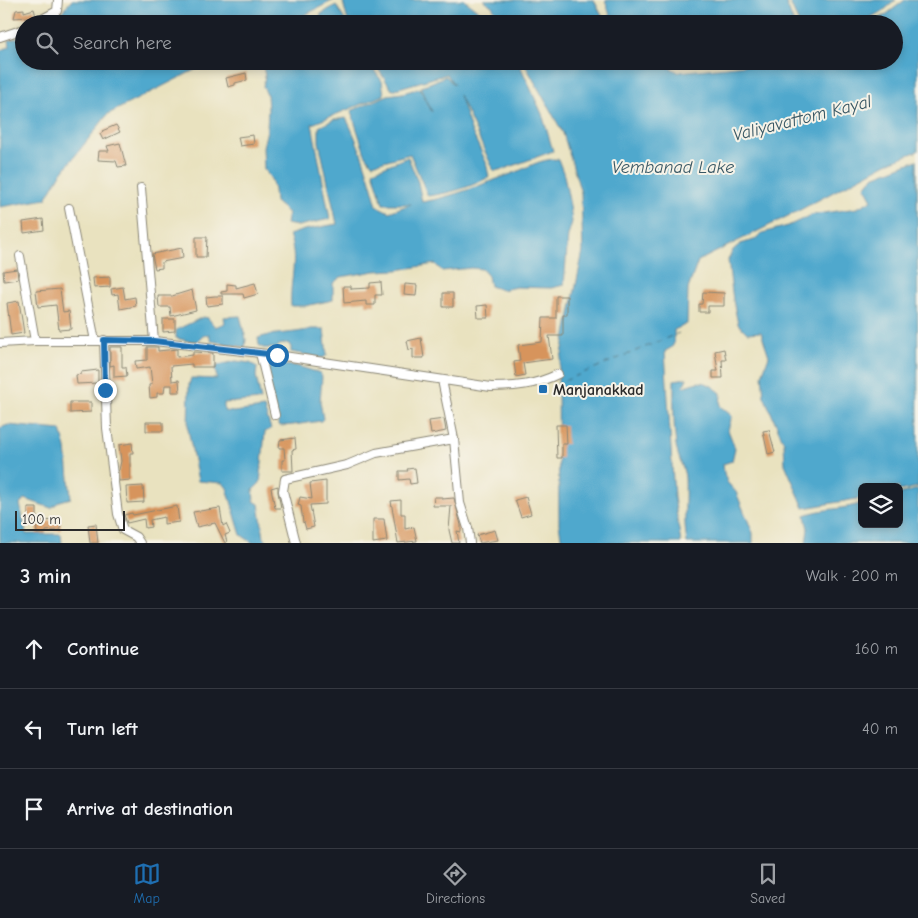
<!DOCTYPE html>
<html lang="en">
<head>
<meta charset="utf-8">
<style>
	body { margin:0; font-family:"Comic Neue",sans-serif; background:#20242c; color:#f1f3f6 }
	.controls { position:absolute; right:15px; bottom:15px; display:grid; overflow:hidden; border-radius:8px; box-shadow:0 2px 8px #0003 }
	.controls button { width:45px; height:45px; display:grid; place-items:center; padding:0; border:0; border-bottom:1px solid #363941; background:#171b24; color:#f1f3f6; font:25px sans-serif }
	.scale { position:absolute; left:15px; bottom:12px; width:110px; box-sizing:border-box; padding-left:5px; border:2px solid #2b2b2b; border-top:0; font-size:14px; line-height:18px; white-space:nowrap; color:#2b2b2b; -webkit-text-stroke:4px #f7f3e8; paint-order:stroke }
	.stop { position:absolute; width:15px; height:15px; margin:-11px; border:4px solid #1f6fb2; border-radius:50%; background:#fff }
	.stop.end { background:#1f6fb2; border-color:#fff; box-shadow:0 1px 5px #0008 }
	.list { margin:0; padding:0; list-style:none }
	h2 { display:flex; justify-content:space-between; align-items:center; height:65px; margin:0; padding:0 20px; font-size:21px }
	h2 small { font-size:16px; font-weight:400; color:#9ea1a6 }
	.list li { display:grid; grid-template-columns:32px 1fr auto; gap:15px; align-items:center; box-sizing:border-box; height:80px; padding:0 20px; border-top:1px solid #363941 }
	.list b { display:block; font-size:19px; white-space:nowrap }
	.list em { font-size:16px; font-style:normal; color:#9ea1a6 }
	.icon { flex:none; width:28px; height:28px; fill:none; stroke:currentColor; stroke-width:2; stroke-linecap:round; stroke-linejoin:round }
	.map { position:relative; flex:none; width:918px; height:543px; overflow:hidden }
	.search { position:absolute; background:#171b24; box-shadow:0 2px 8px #0003; left:15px; right:15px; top:15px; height:55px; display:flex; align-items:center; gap:12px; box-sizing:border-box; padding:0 18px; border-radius:28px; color:#9ea1a6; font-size:19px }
	.sheet { height:305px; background:#171b24 }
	nav { display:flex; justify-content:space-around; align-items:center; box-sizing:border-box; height:70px; border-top:1px solid #363941; background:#171b24; font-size:14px; color:#9ea1a6 }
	nav a { display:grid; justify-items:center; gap:2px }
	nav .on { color:#1f6fb2 }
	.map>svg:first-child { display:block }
	.water { fill:#50a8cd; stroke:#3e6a7c }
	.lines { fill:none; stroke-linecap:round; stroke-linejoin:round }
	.ferry { stroke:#385764; stroke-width:1; stroke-dasharray:6 5; stroke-linecap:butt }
	.building { fill:#d7945b }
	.minor-casing { stroke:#8a8675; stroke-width:10 }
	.minor { stroke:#fff; stroke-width:8 }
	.route { stroke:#1f6fb2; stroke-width:6 }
	.poi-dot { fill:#1f6fb2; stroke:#f7f3e8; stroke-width:2 }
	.labels { text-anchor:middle; stroke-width:4; stroke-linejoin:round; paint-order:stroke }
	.poi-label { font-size:16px; font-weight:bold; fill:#2b2b2b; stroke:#f7f3e8; text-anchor:start }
	.water-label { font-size:18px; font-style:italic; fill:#385764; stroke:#f7f3e8 }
</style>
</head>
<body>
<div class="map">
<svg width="918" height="543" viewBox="0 0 918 543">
	<rect width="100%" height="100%" fill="#f7f3e8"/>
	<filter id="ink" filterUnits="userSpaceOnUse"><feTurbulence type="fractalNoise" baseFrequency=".02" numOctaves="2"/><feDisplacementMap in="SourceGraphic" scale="10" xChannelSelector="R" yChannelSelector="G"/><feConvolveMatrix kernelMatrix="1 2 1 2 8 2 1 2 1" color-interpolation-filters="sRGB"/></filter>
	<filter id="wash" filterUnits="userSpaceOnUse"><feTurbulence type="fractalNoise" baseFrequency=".0096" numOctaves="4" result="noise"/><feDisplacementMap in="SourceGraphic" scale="20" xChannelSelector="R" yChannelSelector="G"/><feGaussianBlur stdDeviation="1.12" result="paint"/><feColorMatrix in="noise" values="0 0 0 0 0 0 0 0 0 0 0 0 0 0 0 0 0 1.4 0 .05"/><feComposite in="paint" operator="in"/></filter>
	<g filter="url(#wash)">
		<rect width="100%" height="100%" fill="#e9e2bf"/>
		<path class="water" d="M72,0H334L287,24H51Z
			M347,0H464L487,17L492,24H350L347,18L343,2Z
			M483,0H594L606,24H502L492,6Z
			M605,0H785L794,24H613Z
			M789,0H896L883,11L857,24H799Z
			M905,0H918V151L887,163L800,210L698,261L688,289L687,324L674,330C674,341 677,346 665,351L674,497L681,543H562L559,524L558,373L583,251L581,193L563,133L523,61H658L678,72L785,61H894V24H869L884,16Z
			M336,5L347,24H320L321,14Z
			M24,36V61H212L108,114L60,175L46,199L0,207V50L10,47L9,40Z
			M268,61H367L382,81L384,95L312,124L330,219L298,226L286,224L288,213L275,202L274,190L271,179L264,169L263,147L267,130L268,109L267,95L263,86L265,76L263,66Z
			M373,61H518L542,114L553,151L504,169L494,171L459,95L471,130L486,162L489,177C469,188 450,193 428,196L410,154L372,164L365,154L351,111L388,95L403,93L420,88L432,112L421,87L446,76L454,85L447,74L392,90Z
			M346,118C360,145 369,176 377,206L389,212L411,204H383L373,171L408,157L418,182L422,202C453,197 482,184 511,174C528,168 538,159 558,159L564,175L570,206L572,222L568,235L564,285L551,288L516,287L502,290L490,286L488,276L482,269L471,268L442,271L435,264L397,270L375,271L341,277L333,283V300L305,306H291C289,281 299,260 289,235L304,230L337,224L319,142V127L333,120Z
			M917,160L918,487L899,491V487H862V498L804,508L785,464L784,443L764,396L762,375L769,356L761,332L747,333L738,324L733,300L728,260L733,250L740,244L754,240L762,233L788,226L811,215L857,208L872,200L865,187L873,177Z
			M240,316L246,339L245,347L211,341L209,334L203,336L198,341H188L176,338V330L203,317L208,318L215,327L225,323L224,317Z
			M311,329H324L327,355L323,358L291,352V347L288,343L279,345L277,348H263L259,345L258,338C276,332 294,334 311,329Z
			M236,361L250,363L257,367L256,376L261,400L224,403V411L233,412L264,408L271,429L265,432L260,483L253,490L254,501L259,504L264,538L268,543H253L241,535L227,488L223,483L198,481L188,429L189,385L191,378L217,379L215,368L219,365Z
			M263,364L297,366L320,373L322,377L320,401L323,419L321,421L293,425L279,426Z
			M687,378L683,387C702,379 706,381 721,393L720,406L732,416L728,430L735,448L732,461L723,464L724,473L727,482L736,492L753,533V543H687C683,521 686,500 685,478C685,470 677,456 676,445C673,423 674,402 674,380Z
			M8,425L61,430L66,448L71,498L60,501L51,508L25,499L20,504L26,534H61L62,543H0V428Z
			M918,489V543H806L808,529L805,515C823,508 844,510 862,503V524H899V494Z"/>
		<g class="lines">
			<path class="ferry" d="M564,381L679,333"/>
		</g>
		<g id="blocks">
			<path class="building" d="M24,9V12L34,9L36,16L29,20L28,17L14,18L16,10Z
				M246,73L247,80L235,83V85L228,87L226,78Z
				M116,125L120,132L103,140L100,134L103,132L102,131Z
				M253,135L254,144L240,146L238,137Z
				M120,143L126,166L118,167L116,161L98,160L99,151H109L107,146Z
				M43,219L44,230L24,233L23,222Z
				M196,237H207L206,257H196Z
				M182,248L183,258L162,262V268L155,269L152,254Z
				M17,269L18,279L4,281L3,271Z
				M110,277V287L94,288L93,278Z
				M381,282L382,295H375V305H366V301L344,303L343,286H351V289L370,288V283Z
				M255,283L258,294L244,298L243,294H221V292L227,291V284L236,285V288Z
				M405,284L417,285L416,296L404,295Z
				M123,287L125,299L135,297L136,306L120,309L118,294L112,295L111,289Z
				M60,289L63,312L69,311L71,329L59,330L56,305L38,307L36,291Z
				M192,290L196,310L171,316L170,307H159L158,296H172Z
				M703,292L724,293V306H708V312H699V304H702Z
				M443,293H453V307H443Z
				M215,296H223V304L207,306L206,297Z
				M556,296H567V315H563V336H549L552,359L523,363L525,375L516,377L514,362L520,361L518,345L542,342L543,318H556Z
				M19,301L24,333L11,335L7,303Z
				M487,305L488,318H478L477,306Z
				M163,319H175V331L163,332Z
				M421,338L424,358H413V349L409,350L407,341Z
				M110,347H122V367H126L127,376L114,377V365L110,366Z
				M147,347H158V351L177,349V357L193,355V352L213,353V367H192V364L171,366L172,381L179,380L180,392H172V385H165L164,393H157V397L150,398L149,385L152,384L150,367L136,369L135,361L147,360Z
				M724,349L726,360H722L723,378H713V371H718L715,351Z
				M98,370V383L77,384L76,375L81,374V372Z
				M70,402H91V412L70,413Z
				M444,419L446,431L431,434L429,421Z
				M146,422H163V431H146Z
				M556,425H566L567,444H562V458H557Z
				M769,430L775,452L768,454L763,431Z
				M295,438L296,449L292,450L293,471H282V460H285L284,448H279L280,440Z
				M132,443L133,453H130V480L119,481L118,471L119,470L121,461L119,445Z
				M415,468L417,483L410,484L409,479L399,480V471H408L407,469Z
				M326,481V504L310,505L314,527L306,529L304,522L303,523L301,506L298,505L300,497L312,499L310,483Z
				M143,486L144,502L127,503L126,487Z
				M278,486V492L281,508H275L271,488Z
				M434,497H442V499L454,498L461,525V532L457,531L459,543H452L449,530L451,506H433Z
				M526,497L531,514L521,517L515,500Z
				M401,500V514H405V529L414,527L417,541L398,543L391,501Z
				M177,506L179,522L164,524V517L150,520L151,527L145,528L144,519L127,523L124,515L132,513L133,515Z
				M28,508H37V521L60,520L61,530L46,531V533L37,534L36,522H28Z
				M220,508L223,526L226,524L230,533L225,535L227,542L225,543L215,523L197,527L193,512Z
				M373,519H384L387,541L373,543Z
				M96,524L98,543H90L88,525Z
				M495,530L498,540L480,543L477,535Z"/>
		</g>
	</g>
	<g filter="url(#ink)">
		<use href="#blocks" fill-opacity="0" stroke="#8a8675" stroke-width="1"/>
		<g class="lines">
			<g class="minor-casing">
				<path id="minor" d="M33,24L57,11L58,0
					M0,37L24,29
					M141,188L154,341
					M69,208L95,341
					M20,256L35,341
					M104,340L107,428L118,514L123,530L136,537L140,543
					M0,343L35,341H154L277,355L491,387C514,387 536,385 558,374
					M260,353L275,415
					M442,380L454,439L460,503L468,528L470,543
					M296,543L283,491L285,479L347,465L376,453L454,439"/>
			</g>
			<use href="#minor" class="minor"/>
		</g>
	</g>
	<g class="lines" filter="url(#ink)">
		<path class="route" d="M105,390L104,340L154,341L277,355"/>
	</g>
	<rect class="poi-dot" x="538" y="384" width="10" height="10" rx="2.5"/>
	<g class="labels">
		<g class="poi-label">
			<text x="553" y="395">Manjanakkad</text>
		</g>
		<g class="water-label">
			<text transform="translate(802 118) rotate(-14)" y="6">Valiyavattom Kayal</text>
			<text x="673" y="173">Vembanad Lake</text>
		</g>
	</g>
</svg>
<div class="controls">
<button><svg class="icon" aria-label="layers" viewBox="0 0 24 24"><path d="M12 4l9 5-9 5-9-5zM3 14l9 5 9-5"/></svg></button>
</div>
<div class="scale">100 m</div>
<div class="stop" style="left:277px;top:355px"></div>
<div class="stop end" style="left:105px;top:390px"></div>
<div class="search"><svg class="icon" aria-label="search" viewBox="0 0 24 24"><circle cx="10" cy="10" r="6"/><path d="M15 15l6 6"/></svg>Search here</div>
</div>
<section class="sheet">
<h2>3 min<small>Walk · 200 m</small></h2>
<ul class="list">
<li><svg class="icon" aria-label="ahead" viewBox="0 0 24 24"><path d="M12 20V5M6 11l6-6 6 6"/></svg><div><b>Continue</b></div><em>160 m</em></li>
<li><svg class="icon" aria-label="left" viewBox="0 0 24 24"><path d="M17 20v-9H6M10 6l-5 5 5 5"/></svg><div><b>Turn left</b></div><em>40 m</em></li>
<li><svg class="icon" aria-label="arrive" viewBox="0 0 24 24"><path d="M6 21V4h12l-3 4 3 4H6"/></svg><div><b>Arrive at destination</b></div></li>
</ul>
</section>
<nav>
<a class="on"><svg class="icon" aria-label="map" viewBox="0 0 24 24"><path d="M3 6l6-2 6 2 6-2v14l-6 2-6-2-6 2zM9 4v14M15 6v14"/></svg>Map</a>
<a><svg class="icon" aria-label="directions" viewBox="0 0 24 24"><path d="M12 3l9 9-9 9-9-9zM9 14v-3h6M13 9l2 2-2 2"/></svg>Directions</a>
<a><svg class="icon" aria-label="saved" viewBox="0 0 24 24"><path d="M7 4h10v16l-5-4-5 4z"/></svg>Saved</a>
</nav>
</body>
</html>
